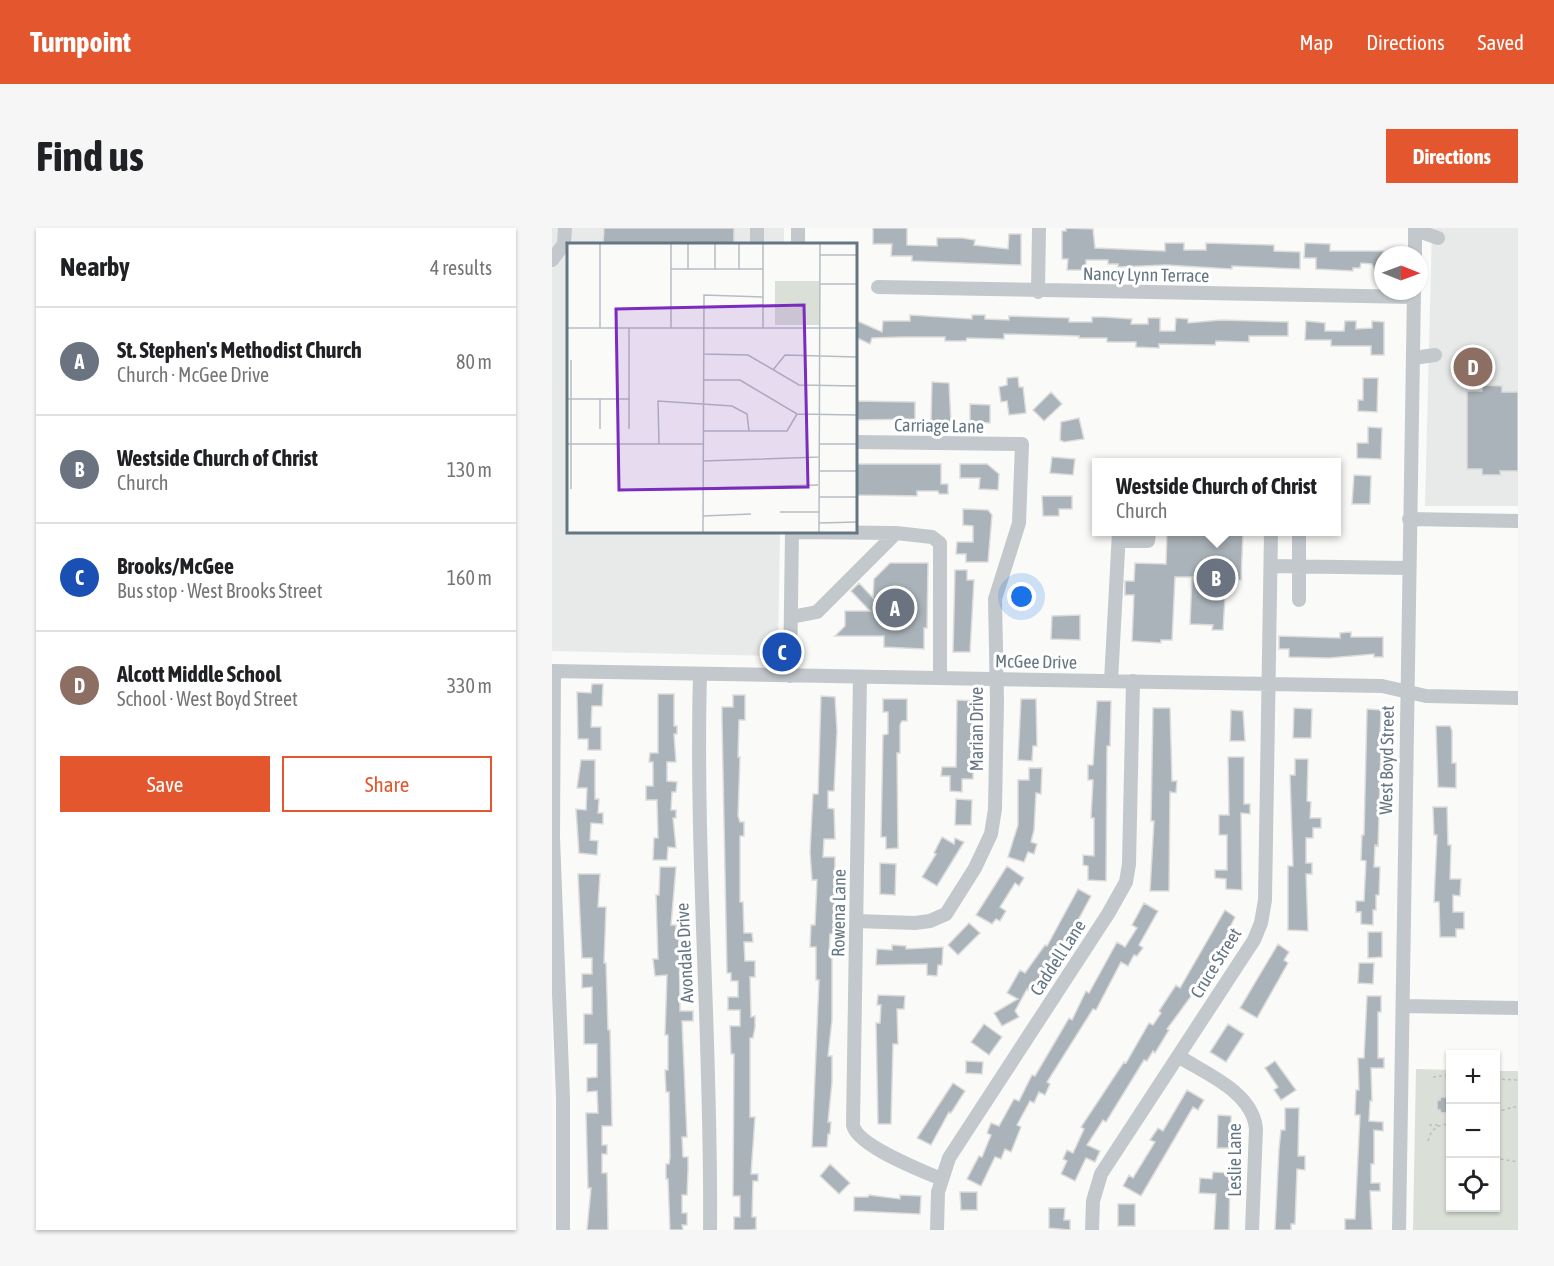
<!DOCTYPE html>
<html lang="en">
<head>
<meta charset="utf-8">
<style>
	body { margin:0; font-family:"Asap Condensed",sans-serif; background:#f6f6f6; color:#202124 }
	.controls { position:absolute; right:18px; bottom:18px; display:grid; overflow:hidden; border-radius:0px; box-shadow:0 2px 4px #0004 }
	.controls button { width:54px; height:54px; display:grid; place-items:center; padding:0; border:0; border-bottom:2px solid #e0e0e0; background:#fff; color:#202124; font:30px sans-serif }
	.compass { position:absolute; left:822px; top:18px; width:54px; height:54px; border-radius:50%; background:#fff; box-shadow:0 2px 4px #0004; rotate:91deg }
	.you { position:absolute; left:470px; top:369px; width:21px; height:21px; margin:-15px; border:4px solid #fff; border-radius:50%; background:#1a73e8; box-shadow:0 0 0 9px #1a73e833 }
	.badge { display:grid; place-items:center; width:39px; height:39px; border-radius:50%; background:#e4572e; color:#fff; font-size:20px; font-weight:700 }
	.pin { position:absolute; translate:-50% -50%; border:3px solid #fff; box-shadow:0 2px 6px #0006 }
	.popup { position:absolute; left:540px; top:230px; width:249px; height:78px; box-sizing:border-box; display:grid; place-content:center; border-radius:0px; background:#fff; filter:drop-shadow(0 2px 4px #0005); font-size:20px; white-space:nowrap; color:#757577 }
	.popup b { font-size:22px; color:#202124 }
	.popup::after { content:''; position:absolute; left:50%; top:100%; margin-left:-12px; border:12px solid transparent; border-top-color:#fff }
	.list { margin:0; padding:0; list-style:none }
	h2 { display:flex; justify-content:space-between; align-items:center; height:78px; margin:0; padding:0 24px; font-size:26px }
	h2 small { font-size:20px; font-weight:400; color:#757577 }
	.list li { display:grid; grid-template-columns:39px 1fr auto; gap:18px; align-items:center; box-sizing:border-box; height:108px; padding:0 24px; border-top:2px solid #e0e0e0 }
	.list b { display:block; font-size:22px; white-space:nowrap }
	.list p { margin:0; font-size:20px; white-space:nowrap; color:#757577 }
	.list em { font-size:20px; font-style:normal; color:#757577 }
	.actions { display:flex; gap:12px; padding:18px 24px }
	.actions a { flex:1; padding:14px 0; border:2px solid #e4572e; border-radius:0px; text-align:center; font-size:21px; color:#e4572e }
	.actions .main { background:#e4572e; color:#fff }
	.icon { flex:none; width:33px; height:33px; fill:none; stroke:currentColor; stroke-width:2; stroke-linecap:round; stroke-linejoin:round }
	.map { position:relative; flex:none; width:966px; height:1002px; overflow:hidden; border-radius:0px }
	header { display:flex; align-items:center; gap:36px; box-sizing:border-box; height:84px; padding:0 30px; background:#e4572e; color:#fff }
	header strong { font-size:28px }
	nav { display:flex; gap:33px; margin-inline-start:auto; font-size:21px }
	.intro { display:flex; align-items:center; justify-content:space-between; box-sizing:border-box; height:144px; padding:0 36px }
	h1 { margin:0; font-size:42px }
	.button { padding:15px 27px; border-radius:0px; background:#e4572e; color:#fff; font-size:21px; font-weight:700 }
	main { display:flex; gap:36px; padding:0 36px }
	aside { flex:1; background:#fff; border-radius:0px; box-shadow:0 2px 4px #0004 }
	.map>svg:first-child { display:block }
	.built { fill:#e8e9e9 }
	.green { fill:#dadfd7 }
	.building { fill:#aab3b9; stroke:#dcdcda; stroke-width:1.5 }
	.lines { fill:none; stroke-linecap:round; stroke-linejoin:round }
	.path { stroke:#bbbfc2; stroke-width:1.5; stroke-dasharray:3 3; stroke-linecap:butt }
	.minor { stroke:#c3c8cc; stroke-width:14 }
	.labels { text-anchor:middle; stroke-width:6; stroke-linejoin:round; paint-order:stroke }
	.street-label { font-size:18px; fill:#657683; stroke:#fff }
	.inset-road { fill:none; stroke:#b5bdc2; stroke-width:1.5 }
	.view { fill:#7b2cbf; fill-opacity:0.15; stroke:#7b2cbf; stroke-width:3 }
	.inset-edge { fill:none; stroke:#657683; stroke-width:3 }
</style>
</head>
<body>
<header>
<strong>Turnpoint</strong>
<nav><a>Map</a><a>Directions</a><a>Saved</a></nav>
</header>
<div class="intro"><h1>Find us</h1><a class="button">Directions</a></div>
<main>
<aside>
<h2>Nearby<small>4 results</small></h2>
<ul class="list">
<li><span class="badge" style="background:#6b7280">A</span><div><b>St. Stephen's Methodist Church</b><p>Church · McGee Drive</p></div><em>80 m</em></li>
<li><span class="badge" style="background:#6b7280">B</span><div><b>Westside Church of Christ</b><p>Church</p></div><em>130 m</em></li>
<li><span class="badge" style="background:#1a4fb4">C</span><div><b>Brooks/McGee</b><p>Bus stop · West Brooks Street</p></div><em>160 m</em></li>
<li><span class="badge" style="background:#8d6e63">D</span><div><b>Alcott Middle School</b><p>School · West Boyd Street</p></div><em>330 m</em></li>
</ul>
<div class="actions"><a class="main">Save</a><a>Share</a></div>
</aside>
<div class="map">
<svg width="966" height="1002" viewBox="0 0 966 1002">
	<rect width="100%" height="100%" fill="#fafaf8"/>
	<path class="built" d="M0,0H232V16H16V303H228L226,422L218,428L0,423Z
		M880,0H966V278H873Z"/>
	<path class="green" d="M864,841L898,842V980H944V843H966V1002H861Z"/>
	<path class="building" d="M52,0H182V16H51Z
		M321,0H355V17L385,18V10H410L423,12L422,17L456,21L457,6H469V37L360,33V28H339L340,16H321Z
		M514,0L541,1L543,20L613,23V15H632V22H654V15L722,17V23L748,24V41L680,38V41L614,37L566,39V36H556V32H534V42H515L516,31H510V3H514Z
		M753,15L778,16V23H831V43H823L820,36L809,35L808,40H801V43L764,41V30H752Z
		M358,87L420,91V87H433V91L457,92V88L517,90V94H540V89H552L580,91L579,96H596V90H608V103H623L624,90L636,91V95L669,92L736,94V108H697V114L664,113L663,117L607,116V120L584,119V114H555V110H527V108L452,106V111L415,110L414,113H393V109H350L320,110L318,116L303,109V92L330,104L331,93H358Z
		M754,93L773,95V103H792L793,93H804V101L820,100V93L832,94V127H819V118H779V112H753Z
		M466,149L467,159H471L474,185L457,187L455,173L449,174L447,159L455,157V150Z
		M811,150H826L825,184L806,183V172H811Z
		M380,154L397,155L399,195L379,194Z
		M930,157L950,158V164H966V243H948L949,247H930V241H915V163H930Z
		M499,164L510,176L492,193L481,182Z
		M303,173L363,174V191L303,192Z
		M418,176L438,177V195L418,194Z
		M527,190L532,211L512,214L508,212L509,194Z
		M816,199L830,200L829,231L805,230V215H816Z
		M500,229L523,231L521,247L498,245Z
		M303,236H389V256H396V266H387L386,263H365V268L303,267Z
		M408,236H435L447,246L446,262L427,261L428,250H408Z
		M802,247L819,248L818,276H800Z
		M490,268H520V281H507V288H491Z
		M411,281L436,282L440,287L436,334H414V326H404L405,314H421V298L411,297Z
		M615,303H691L689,352H674L671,402H660L661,397L638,396L640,349H623L620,412H609V415L580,413L582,367H573V353H582L583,335L614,336Z
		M338,335H376L375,400H372V421L332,419V408H283L293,398V383H318L299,363L307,355L321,370L322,351Z
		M403,342H415V352H422L418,424H401Z
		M528,387V412L499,411L500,388Z
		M799,404V409H831V429H822V426L777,430L737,429V421H727V408L788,410V405Z
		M40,456H51L50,478H40L39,499H49V522H36V511H26L25,464L39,465Z
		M106,466H122V498H125V506H122L124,534H115V553L125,554L124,564H120L119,582H124V590H121L124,620L116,619L115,632H101L102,610H106L105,572H94V558H101V534H97L98,525H106Z
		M181,467H193V492H187L186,529H188L186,588L188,594H192V608H188V674H191L192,705H200L201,714H192L193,733H203V749H198L199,789L203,788V799L201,810H198V889H203L199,946H206V953H201L200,989H204V1001L198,1002H182V989H188V968H181L182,826H179L178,798H188V782H176V769H186V753H179V745H175L170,492V479H181Z
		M269,468L283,469L285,503L282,563H276V580L282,581L283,611H272L271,629H283L282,706H278L277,727H280V792L276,828H280V854L276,894H279L278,906H276L275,919H260L267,752H264V719H258L259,697H263L265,652H260L258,624L261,566H266Z
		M331,471H355V493H350L348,497V525H345L346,620L334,621V609H329L331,507L336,506V484H331Z
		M469,471H484L485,518H481L480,533L466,532Z
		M405,472L422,473L421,551H410V564L398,563V548H389L390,539H404Z
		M545,473H559L558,518H555L554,653L536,652V638L531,637V627L542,628V590H539L541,552H536V537H541Z
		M601,480H618L620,553H625L624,565L618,564L617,663H598L602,593H599Z
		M742,480L760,481L759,510H741Z
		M815,481L829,482L828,511H836V520L829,519L826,618L823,617L822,639H828L827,667H824V682H821V697L809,696V684H804V673H812L814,633L809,632L810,607H812Z
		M679,482L691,483L693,513H678Z
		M884,498H898L900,503V535H904V560L886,559Z
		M676,529H692V576H698V586L689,585L690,662L674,661V651L663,650V642H675V607H667V587H677Z
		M743,531H756L755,573L759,574L758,590H769V600H761V610H754V635H760V646H754L756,703L736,702V638H741L738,547H743Z
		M29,532H43V571H47L46,585H51V596L39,595L38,612L46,613L45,627L27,625L24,581L34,582L35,560H25Z
		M477,540H490L489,566L484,565L482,602L479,614L485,616L482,626L476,624L472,634L456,629L466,597V552H477Z
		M404,571L420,572L419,597H403Z
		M881,579H895L896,617H899L898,651H909L908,668L901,667V684H912V701H904V709H888L887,674H882L885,607H882Z
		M390,609L402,616L403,610L412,614L385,658L370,649L384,626L382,625Z
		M328,635L344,636L343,667L328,666Z
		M455,638L472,650L467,658L463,655L448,679L454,683L448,693L444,691L440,696L424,687Z
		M108,639H124L119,697H124V703H127L128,783H141V793H130L135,909H130L131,929H136V942L135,967H130V985H135V997H130L131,1002H118L116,951H114V936H117L118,929L117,864H114L113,842H116V807H113L115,747L103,748L101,731H106L104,667H107Z
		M26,646H48L46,679H54L52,735H54L56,802H58L60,898H50V917H55V926H50V945H55L56,1002H35L39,960H36L34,885H46L45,863L35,864V850L45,849V816H32V786H40V759L30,760V746H40V730H30Z
		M526,661L539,668L510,722L480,764L475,761L463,783L467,789L450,798L442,785L466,771L455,765L468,742L473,745L493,717L495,718Z
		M592,675L606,683L587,717L591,720L585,728L582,727L576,738L569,734L544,782L541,781L495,854L498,856L493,867L487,864L482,875L478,873L465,897L469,899L459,924L453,921L449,931L443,929L429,958L415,951L427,928L430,929L439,907L435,905L439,895L447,898L462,871L467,873L480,847L483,848L517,790L520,792L534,763L537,765L565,714L573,719L585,700L580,697Z
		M673,682L683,689L675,706L678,708L671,718L669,717L648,756L615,801L617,802L603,825L601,823L595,833L592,832L554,894L551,892L535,917L548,923L543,934L534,930L523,953L509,946L515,933L511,931L515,922L521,925L532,901L529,899L572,834L574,835L597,795L601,797L609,785L607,783L624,757L628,760Z
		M417,695L428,705L406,727L396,717Z
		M816,704H830V729L816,730Z
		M726,716L737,724L732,732L736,735L705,790L688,780Z
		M340,717L354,718V721L391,719L390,737H386L385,748L375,747V736L324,737L325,721L340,722Z
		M807,735H822L821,756L806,755Z
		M326,767L353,768L352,781H345L346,816H341L339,896H326L324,795H328L329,777H325Z
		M815,768H829V784H826V830H832V840H819L820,873H818L817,893L831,894V903L822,902V936H819V955H828V963H818L820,1002H793V991H803L808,887H803L804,862H807L806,830H812Z
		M432,796L450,809L437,827L419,814Z
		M676,796L692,806L674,834L658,824Z
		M414,833L431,834L430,846L414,845Z
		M723,833L744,862L729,872L722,862L726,859L713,840Z
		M401,855L413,863L399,885L397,884L379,917L365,910Z
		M635,862L652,872L646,882L641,879L589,968L571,958L577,947L581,950L603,914L598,912L606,900L611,903Z
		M888,869H898V885H888V882H885V872H888Z
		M733,880H747L746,928H753V942L745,941L743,996H739V1002H723L727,921L729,902H733Z
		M666,887L679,888V920H665Z
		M278,936L298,955L287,966L268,948Z
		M661,944L678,945L677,1002H662L664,966L647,965L648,950L660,951Z
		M408,964H425V982H409Z
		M317,967L348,971V967L369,968L368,986L302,983V969H316Z
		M566,976H583V998H566Z
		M497,980H513L512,992H518V1002L497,1000Z"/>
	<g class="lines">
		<path class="path" d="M881,849L898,847
			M944,851L966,852
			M944,884L966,878
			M877,897H886
			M876,913C879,901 886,896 898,896
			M944,927L949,931L966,934"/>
		<path class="minor" d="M863,2L886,10
			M205,16V0
			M246,16V0
			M863,27V0
			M0,32L12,16L13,0
			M326,59L862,69
			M486,64L487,0
			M861,130L883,127
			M303,214L470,216L467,295L443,371L445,472L443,581L439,606L423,640L394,686L378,693L363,695L305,693
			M857,291L966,293
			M344,305L380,309L388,315V450
			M567,313H596L597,304
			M719,338L856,340
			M747,372V304
			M239,389L265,384L344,305L240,304
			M0,443L830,458L874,468L966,470
			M2,443L1,609L11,870V1002
			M148,446C143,632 160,816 158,1002
			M238,448L240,303
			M308,449L301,897C305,918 369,942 389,951
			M559,453L567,304
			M851,778L966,780
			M626,828C654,846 701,864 704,901L700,1002
			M385,1002L386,964L397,930L556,686L574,654L577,636L581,453
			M540,1002L541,973L549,946L702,712L709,695L713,672L719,304
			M847,1002L862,63"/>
	</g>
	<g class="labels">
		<g class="street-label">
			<text transform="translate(594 47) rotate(1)" y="6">Nancy Lynn Terrace</text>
			<text transform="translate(387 198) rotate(1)" y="6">Carriage Lane</text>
			<text transform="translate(484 434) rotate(1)" y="6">McGee Drive</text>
			<text transform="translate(425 501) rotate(-90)" y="6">Marian Drive</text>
			<text transform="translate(835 532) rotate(-89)" y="6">West Boyd Street</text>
			<text transform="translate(287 685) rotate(-89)" y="6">Rowena Lane</text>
			<text transform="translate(133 725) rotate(-93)" y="6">Avondale Drive</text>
			<text transform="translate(506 730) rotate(-57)" y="6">Caddell Lane</text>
			<text transform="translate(664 735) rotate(-58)" y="6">Cruce Street</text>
			<text transform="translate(683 932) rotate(-90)" y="6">Leslie Lane</text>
		</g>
	</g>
	<g transform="translate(15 15)">
		<rect width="290" height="290" fill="#fafaf8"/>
		<path d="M208,38H252V82H208Z" fill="#dadfd7"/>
		<path class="inset-road" d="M104,0V85M172,0V26M196,0V85M253,12H290M104,26H196M121,26V0M148,26V0M253,41H290M0,85H290M33,85V0M136,111L181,112L232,142L290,143M206,127L218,112L290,114M136,137H173L230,171L290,172M0,156H63M33,186V156M62,186V85M136,188H220L230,171M0,201H136M92,201L91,158L165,163L180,171L182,188M253,201H290M136,218L253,214M252,228H290M136,245L251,242M4,246V117M252,254H290M213,269H252M136,273L184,271M252,280L290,279M136,289L137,52L196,54M252,289L253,0"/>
		<path class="view" d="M237,62L241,244L52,247L49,66Z"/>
		<rect width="290" height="290" class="inset-edge"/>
	</g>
</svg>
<div class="controls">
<button>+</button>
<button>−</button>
<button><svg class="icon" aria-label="locate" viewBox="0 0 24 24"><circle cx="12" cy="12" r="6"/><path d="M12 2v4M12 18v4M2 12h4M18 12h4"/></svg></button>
</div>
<svg class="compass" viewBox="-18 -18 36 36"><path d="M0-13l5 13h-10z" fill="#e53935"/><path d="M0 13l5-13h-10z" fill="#757577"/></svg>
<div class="you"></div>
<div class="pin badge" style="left:343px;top:380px;background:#6b7280">A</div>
<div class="pin badge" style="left:664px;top:350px;background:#6b7280">B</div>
<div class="popup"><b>Westside Church of Christ</b>Church</div>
<div class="pin badge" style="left:230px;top:424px;background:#1a4fb4">C</div>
<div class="pin badge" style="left:921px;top:139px;background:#8d6e63">D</div>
</div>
</main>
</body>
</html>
